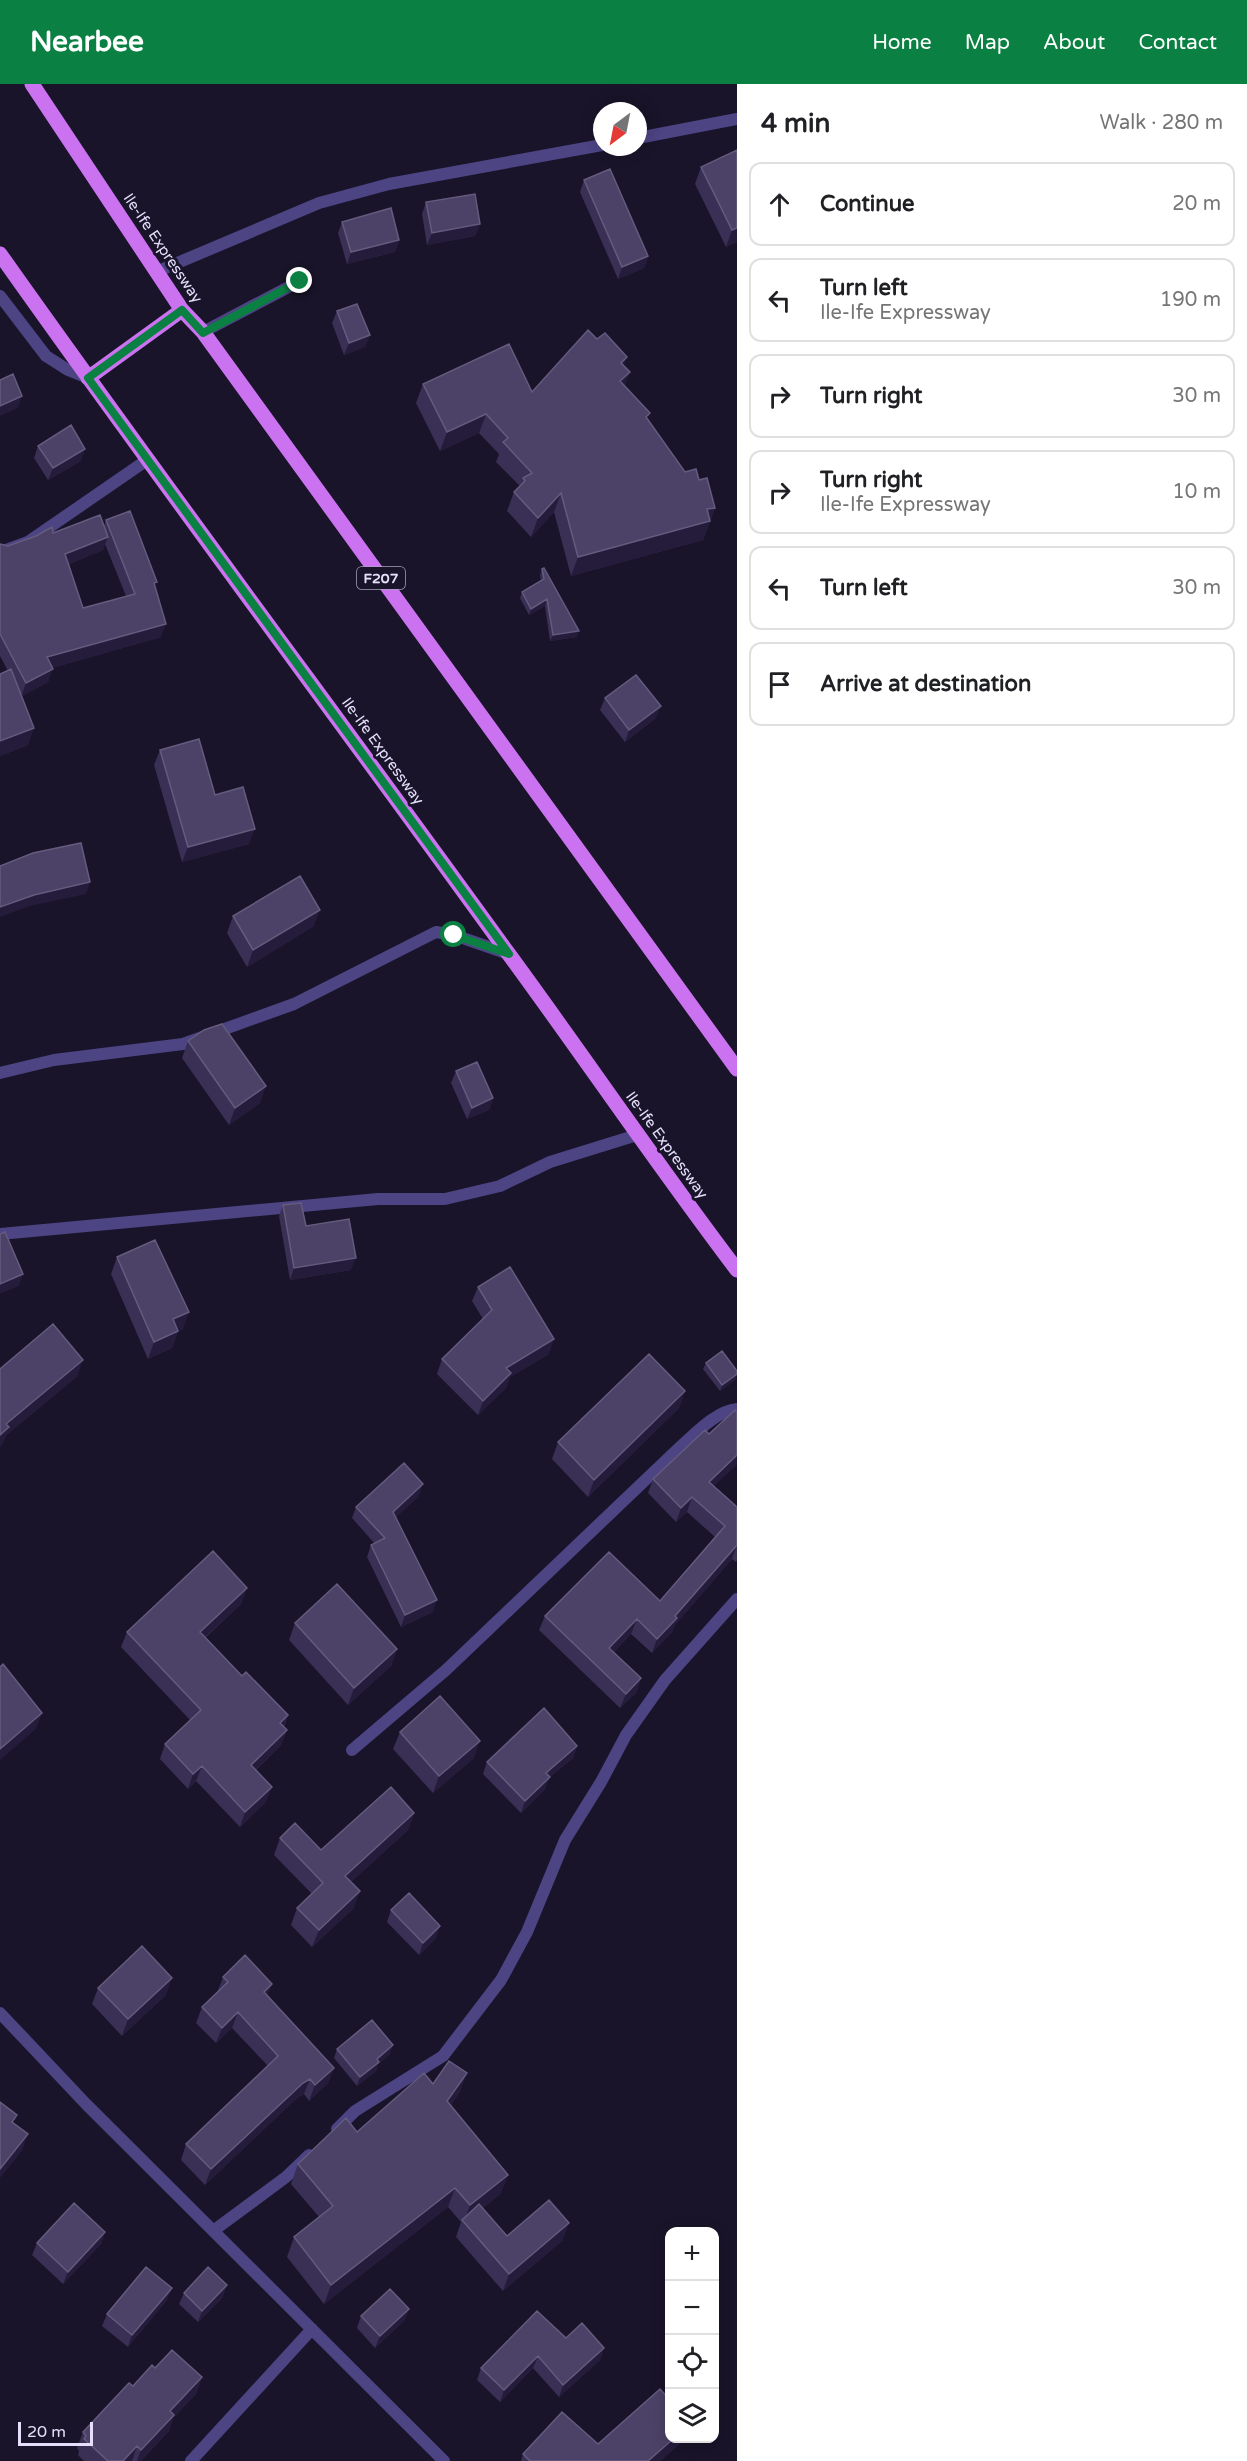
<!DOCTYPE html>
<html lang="en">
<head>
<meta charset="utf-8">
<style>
	body { margin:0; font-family:"Varela Round",sans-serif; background:#f2f2f2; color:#202124 }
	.controls { position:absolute; right:18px; bottom:18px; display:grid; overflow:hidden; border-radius:12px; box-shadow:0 3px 15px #0003 }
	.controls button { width:54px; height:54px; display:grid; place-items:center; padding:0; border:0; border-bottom:2px solid #e0e0e0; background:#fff; color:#202124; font:30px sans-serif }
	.compass { position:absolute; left:593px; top:18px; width:54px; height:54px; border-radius:50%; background:#fff; box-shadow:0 3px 15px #0003; rotate:212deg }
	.scale { position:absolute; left:18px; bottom:15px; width:75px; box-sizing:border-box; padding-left:6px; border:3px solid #e5dffc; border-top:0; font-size:16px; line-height:21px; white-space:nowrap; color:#e5dffc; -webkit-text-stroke:4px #191429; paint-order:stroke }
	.stop { position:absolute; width:18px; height:18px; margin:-14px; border:4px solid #0b8043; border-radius:50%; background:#fff }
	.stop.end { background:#0b8043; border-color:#fff; box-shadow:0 2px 6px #0008 }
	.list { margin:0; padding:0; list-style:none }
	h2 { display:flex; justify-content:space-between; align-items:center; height:78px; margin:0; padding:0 24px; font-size:26px }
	h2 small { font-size:20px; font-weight:400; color:#757577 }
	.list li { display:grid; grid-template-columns:39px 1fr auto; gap:18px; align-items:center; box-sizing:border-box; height:84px; margin:0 12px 12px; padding:0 12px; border:2px solid #e0e0e0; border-radius:12px }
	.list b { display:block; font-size:22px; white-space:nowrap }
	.list p { margin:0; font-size:20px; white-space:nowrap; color:#757577 }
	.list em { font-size:20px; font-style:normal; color:#757577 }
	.icon { flex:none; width:33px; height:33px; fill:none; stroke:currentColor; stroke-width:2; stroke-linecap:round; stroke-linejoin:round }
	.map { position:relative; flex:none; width:737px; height:2377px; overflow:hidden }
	header { display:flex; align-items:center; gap:36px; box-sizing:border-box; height:84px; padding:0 30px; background:#0b8043; color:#fff }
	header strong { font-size:28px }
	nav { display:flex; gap:33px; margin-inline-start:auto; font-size:21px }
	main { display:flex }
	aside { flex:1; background:#fff }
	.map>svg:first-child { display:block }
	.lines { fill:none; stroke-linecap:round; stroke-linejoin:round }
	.service { stroke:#4c4483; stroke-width:12 }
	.minor { stroke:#4c4483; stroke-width:12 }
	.primary { stroke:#cb72f0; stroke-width:15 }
	.wall { fill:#3a2f55; fill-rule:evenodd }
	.shaded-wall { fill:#251c3c }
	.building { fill:#4c4267; stroke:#645b7e; stroke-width:1.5 }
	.route { stroke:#0b8043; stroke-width:8 }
	.labels { text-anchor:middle; stroke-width:6; stroke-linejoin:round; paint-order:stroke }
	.shield { fill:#191429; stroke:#a8a2bd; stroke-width:1.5 }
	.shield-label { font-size:14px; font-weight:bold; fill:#e5dffc }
	.street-label { font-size:15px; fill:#e5dffc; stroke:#191429 }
</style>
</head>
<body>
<header>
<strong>Nearbee</strong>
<nav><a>Home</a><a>Map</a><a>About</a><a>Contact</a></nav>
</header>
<main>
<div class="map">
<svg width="737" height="2377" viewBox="0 0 737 2377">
	<rect width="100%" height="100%" fill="#191429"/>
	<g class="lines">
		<path class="service" d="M203,248L300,197"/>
		<path class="minor" d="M638,54L737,35
			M156,188L319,119L389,100L602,61
			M0,212L46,272L68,286L88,294
			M0,468L28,458L147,376
			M0,989L54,976L183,960L294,920L436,848L454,851L509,870
			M0,1150L378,1115H445L500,1102L550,1078L637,1051
			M352,1666L446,1586L680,1363C695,1350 716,1327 737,1325
			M0,1929L86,2020L444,2377
			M337,2045L355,2027L443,1972L501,1896L527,1848L565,1756L601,1698L626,1651L665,1596L737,1515
			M213,2147L286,2093L309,2071
			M191,2377L312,2245"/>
		<path class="primary" d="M32,0L182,226L203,248L737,985
			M0,170C166,405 339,635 508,869C585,974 658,1082 737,1186
			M88,294L182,226"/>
	</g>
	<path class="wall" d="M737,66V158L726,163L695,100L701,83Z
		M584,96L648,172L644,184L618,195L580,108Z
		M426,118L480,140L475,152L427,161L422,130Z
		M342,138L399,156L395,168L347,180L338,149Z
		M337,227L370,251L365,263L344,271L332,239Z
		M624,282L625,302L685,388L699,396L715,424L703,456L571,492L554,428L531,453L507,427L514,408L520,402L496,378L499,370L479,349L440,367L416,319L423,300L532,308Z
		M38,362L81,377L48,396L34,374Z
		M106,436L155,503L161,553L52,584L48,598L22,612L28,661L0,672V590L8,587L0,572V460L8,462L53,449L104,442ZM105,460L126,512L83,524L69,480L103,466Z
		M542,485L577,553L550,557L545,522L529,531L520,514L522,508L541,497L540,491Z
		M605,614L656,634L625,658L600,626Z
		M160,666L215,711L249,760L182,778L154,681Z
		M233,832L314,842L247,883L227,849Z
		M188,957L260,1019L229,1041L182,974Z
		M456,987L493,1014L489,1026L467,1035L451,999Z
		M283,1121L306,1142L351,1186L290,1196L279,1132Z
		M117,1173L183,1245L178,1247L172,1264L148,1275L111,1190Z
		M478,1203L549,1270L510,1293L506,1304L478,1331L437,1290L442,1275L483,1235L472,1217Z
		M706,1279L736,1295L720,1307L703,1285Z
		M685,1307L679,1324L588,1413L552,1375L558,1358Z
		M653,1395L714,1402L737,1423V1476L736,1478L732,1475L675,1541L672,1548L652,1569L631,1550L614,1568L641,1594L636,1609L620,1624L539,1546L545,1532L660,1517L715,1453L687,1428L676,1438L648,1409Z
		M419,1412L396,1433L433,1528L401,1543L367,1473L371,1461L375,1460L352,1434L356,1423Z
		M242,1519L205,1554L242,1592L288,1631L284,1643L287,1646L281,1661L256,1686L266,1718L240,1743L196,1697L188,1705L160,1675L165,1660L190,1636L121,1563L127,1548Z
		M295,1539L397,1565L391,1582L348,1621L289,1556Z
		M400,1648L474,1674L433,1709L393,1665Z
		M577,1662L573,1674L549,1694L545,1705L521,1729L483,1690L487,1678Z
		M414,1729L408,1746L351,1798L354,1824L312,1863L291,1841L297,1824L312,1810L274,1771L280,1754L321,1766Z
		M391,1826L436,1854L419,1871L387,1838Z
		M223,1893L268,1912L334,1984L328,1999L309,2017L304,2010L297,2014L205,2101L181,2076L186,2060L268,1982L232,1944L216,1959L196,1939L202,1923L217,1909Z
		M98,1904L166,1911L122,1952L92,1920Z
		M337,1965L390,1970L378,1980L376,1987L357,2002L334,1974Z
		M433,2000L460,2008L451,2021L508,2091L500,2110L483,2124L507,2152L563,2156L503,2207L456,2153L461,2138L448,2123L324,2220L287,2173L294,2153L319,2133L291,2100L298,2080L357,2048Z
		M105,2148L101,2160L63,2200L32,2171L37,2159Z
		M184,2209L223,2213L198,2238L179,2220Z
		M167,2216L128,2263L102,2242L107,2230Z
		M409,2225L404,2237L375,2264L357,2244L361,2232Z
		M566,2254L604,2264L600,2276L559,2313L533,2284L500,2318L477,2296L481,2284Z
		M155,2284L202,2293L196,2310L173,2334L169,2347L141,2377H84L78,2371L79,2367L77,2364L83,2348L133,2302Z
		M669,2355H685L660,2377H521L523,2370L598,2360Z"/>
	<path class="shaded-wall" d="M480,140L475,152L427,161L432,149Z
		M737,144V158L726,163L732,146Z
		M399,156L395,168L347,180L351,168Z
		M648,172L644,184L618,195L622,183Z
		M370,251L365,263L344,271L349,259Z
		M627,273L620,292L621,279Z
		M630,288L623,307L620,297Z
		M22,312L18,324L0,332V322Z
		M486,330L479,349L440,367L447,348Z
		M85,365L81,377L48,396L53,384Z
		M561,409L554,428L531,453L538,434Z
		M715,424L703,456L571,492L578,473L707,425Z
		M108,453L103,466L61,483L65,470Z
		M547,515L545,522L529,531L531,525Z
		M166,540L161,553L42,587L47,573Z
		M579,547L577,553L550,557L553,551Z
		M53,585L48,598L21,613L26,599Z
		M661,622L656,634L625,658L629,646Z
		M34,644L28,661L0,672V657Z
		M255,745L249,760L182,778L188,763Z
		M90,798L86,810L30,822L0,833V823L34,811Z
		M320,826L314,842L247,883L253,866Z
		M266,1002L260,1019L229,1041L235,1024Z
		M493,1014L489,1026L467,1035L472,1024Z
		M356,1174L351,1186L290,1196L294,1184Z
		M23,1190L19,1202L0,1210V1200Z
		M189,1228L183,1245L167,1252L173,1235Z
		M178,1247L172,1264L148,1275L154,1258Z
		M554,1255L549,1270L510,1293L506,1304L478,1331L483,1317L506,1284Z
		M83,1276L77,1293L6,1352L3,1360L0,1363V1351L6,1340Z
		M737,1290L736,1295L720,1307L722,1301Z
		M685,1307L679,1324L588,1413L594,1396Z
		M737,1371V1381L703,1412L709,1398Z
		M423,1400L419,1412L389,1440L393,1428Z
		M692,1413L687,1428L676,1438L681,1424Z
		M737,1461L732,1475L675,1541L672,1548L652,1569L657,1555L675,1532Z
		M247,1504L242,1519L194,1563L200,1548Z
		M437,1516L433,1528L401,1543L405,1531Z
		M637,1535L631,1550L604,1578L609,1564Z
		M397,1565L391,1582L348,1621L354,1604Z
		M641,1594L636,1609L620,1624L626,1610Z
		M42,1629L36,1645L0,1676V1665Z
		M288,1631L282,1646L280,1639Z
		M287,1646L281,1661L245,1696L251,1681Z
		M480,1657L474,1674L433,1709L439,1692Z
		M577,1662L573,1674L549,1694L545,1705L521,1729L525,1717L546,1689Z
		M202,1682L196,1697L188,1705L193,1690Z
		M272,1703L266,1718L240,1743L245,1728Z
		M414,1729L408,1746L339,1809L345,1792Z
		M360,1807L354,1824L312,1863L319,1846Z
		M440,1842L436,1854L419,1871L423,1859Z
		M172,1894L166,1911L122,1952L128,1935Z
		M272,1900L266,1916L264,1908Z
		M238,1928L232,1944L216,1959L222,1944Z
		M393,1961L390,1970L378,1980L376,1987L357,2002L360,1993L377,1975Z
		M334,1984L328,1999L309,2017L315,2001Z
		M467,1989L460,2008L440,2037L447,2017Z
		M310,1995L304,2010L297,2014L205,2101L211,2085L303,1999Z
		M28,2050L22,2067L0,2094V2085Z
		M508,2091L500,2110L465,2139L464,2138L470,2121Z
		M455,2104L448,2123L324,2220L331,2201Z
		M569,2139L563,2156L503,2207L509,2190Z
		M105,2148L101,2160L63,2200L68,2188Z
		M227,2201L223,2213L198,2238L202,2227Z
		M172,2204L167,2216L128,2263L132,2251Z
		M409,2225L404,2237L375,2264L380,2252Z
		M604,2264L600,2276L559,2313L563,2301Z
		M538,2272L533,2284L500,2318L504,2306Z
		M202,2293L196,2310L173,2334L169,2347L141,2377H137L141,2366L170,2327Z
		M673,2355H685L660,2377H648Z
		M137,2362L132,2377H123Z"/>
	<path class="building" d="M737,66V144L732,146L701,83Z
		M610,85L648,172L622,183L584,96Z
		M475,110L480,140L432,149L426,118Z
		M391,124L399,156L351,168L342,138Z
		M357,220L370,251L349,259L337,227Z
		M588,246L597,255L605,249L627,273L621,279L630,288L620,297L650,329L646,333L685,388L696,385L699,396L707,394L715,424L707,425L710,437L578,473L561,409L538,434L514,408L525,397L523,394L532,389L503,358L508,354L486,330L447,348L423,300L509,260L532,308Z
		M13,290L22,312L0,322V296Z
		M71,341L85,365L53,384L38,362Z
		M130,427L157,498L154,499L166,540L47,573L53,585L26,599L0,550V460L8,462L36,452L52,443L53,449L100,431L108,453L65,470L83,524L135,510L106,436Z
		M544,484L579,547L553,551L547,515L531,525L522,508L544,495L542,485Z
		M11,585L34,644L0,657V590Z
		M636,591L661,622L629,646L605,614Z
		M199,655L215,711L243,703L255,745L188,763L160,666Z
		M81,759L90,798L34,811L0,823V782L33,769Z
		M300,792L320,826L253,866L233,832Z
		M222,940L266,1002L235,1024L188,957L204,946Z
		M477,978L493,1014L472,1024L456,987Z
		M301,1119L306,1142L349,1135L356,1174L294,1184L283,1121Z
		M5,1148L23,1190L0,1200V1150Z
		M155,1156L189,1228L173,1235L178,1247L154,1258L117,1173Z
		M510,1183L554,1255L506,1284L511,1289L483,1317L442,1275L492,1226L478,1203Z
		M53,1240L83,1276L6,1340L9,1343L0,1351V1285Z
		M722,1267L737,1287V1290L722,1301L706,1279Z
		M649,1270L685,1307L594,1396L558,1358Z
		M735,1326L737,1328V1371L709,1398L737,1423V1461L675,1532L677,1534L657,1555L637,1535L609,1564L641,1594L626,1610L545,1532L609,1468L660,1517L725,1442L692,1413L681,1424L653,1395L705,1346L709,1350Z
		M404,1379L423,1400L393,1428L437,1516L405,1531L371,1461L385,1454L356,1423Z
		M213,1467L247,1504L200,1548L242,1592L246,1588L288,1631L280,1639L287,1646L251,1681L272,1703L245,1728L202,1682L193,1690L165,1660L201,1626L127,1548Z
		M337,1500L397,1565L354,1604L295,1539Z
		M3,1580L42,1629L0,1665V1583Z
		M440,1612L480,1657L439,1692L400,1648Z
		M544,1624L577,1662L546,1689L550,1693L525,1717L487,1678Z
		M391,1703L414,1729L345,1792L360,1807L319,1846L297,1824L323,1799L280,1754L295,1739L321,1766Z
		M409,1809L440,1842L423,1859L391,1826Z
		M142,1862L172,1894L128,1935L98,1904Z
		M245,1871L272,1900L264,1908L334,1984L315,2001L310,1995L303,1999L211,2085L186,2060L278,1972L238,1928L222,1944L202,1923L228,1898L223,1893Z
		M372,1936L393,1961L377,1975L379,1978L360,1993L337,1965Z
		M449,1977L467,1989L447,2017L508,2091L470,2121L455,2104L331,2201L294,2153L333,2122L298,2080L346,2034L357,2048L424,1989L433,2000Z
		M0,2018L17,2031L12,2038L28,2050L0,2085Z
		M549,2116L569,2139L509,2190L462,2136L479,2120L507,2152Z
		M74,2119L105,2148L68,2188L37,2159Z
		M146,2183L172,2204L132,2251L107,2230Z
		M208,2183L227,2201L202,2227L184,2209Z
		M390,2205L409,2225L380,2252L361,2232Z
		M537,2227L566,2254L582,2239L604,2264L563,2301L538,2272L504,2306L481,2284Z
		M172,2266L202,2293L170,2327L174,2331L141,2366L137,2362L123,2377H108L84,2355L86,2352L83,2348L129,2299L133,2302L152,2281L155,2284Z
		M660,2305L669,2315V2355H673L648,2377H530L523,2370L562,2328L598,2360Z"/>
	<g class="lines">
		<path class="route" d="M300,197L203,249L182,226L88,294L509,870L454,851"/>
	</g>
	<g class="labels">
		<rect class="shield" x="357" y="483" width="48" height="22" rx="4.5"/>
		<g class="shield-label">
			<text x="381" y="499">F207</text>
		</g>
		<g class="street-label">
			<text transform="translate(163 164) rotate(56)" y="5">Ile-Ife Expressway</text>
			<text transform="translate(383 667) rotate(54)" y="5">Ile-Ife Expressway</text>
			<text transform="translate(667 1061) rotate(54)" y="5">Ile-Ife Expressway</text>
		</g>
	</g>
</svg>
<div class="controls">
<button>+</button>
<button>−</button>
<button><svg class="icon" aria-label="locate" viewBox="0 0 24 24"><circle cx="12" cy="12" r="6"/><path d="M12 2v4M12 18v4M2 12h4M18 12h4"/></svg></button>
<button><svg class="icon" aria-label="layers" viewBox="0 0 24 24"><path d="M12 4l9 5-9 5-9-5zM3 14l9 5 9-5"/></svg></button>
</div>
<svg class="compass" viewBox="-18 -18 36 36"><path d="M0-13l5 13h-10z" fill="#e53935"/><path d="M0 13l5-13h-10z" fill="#757577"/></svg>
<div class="scale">20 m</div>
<div class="stop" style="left:454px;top:851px"></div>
<div class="stop end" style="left:300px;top:197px"></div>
</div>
<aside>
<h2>4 min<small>Walk · 280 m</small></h2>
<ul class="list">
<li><svg class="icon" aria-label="ahead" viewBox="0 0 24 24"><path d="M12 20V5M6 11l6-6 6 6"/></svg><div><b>Continue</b></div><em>20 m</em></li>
<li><svg class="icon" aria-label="left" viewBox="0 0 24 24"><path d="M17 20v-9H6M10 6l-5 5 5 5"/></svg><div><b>Turn left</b><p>Ile-Ife Expressway</p></div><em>190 m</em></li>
<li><svg class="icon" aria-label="right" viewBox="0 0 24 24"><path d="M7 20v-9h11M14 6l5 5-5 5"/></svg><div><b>Turn right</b></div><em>30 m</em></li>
<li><svg class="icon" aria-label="right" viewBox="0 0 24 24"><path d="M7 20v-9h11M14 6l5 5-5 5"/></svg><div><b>Turn right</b><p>Ile-Ife Expressway</p></div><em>10 m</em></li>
<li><svg class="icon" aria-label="left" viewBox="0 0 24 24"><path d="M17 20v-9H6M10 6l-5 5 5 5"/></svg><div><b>Turn left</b></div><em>30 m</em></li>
<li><svg class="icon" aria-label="arrive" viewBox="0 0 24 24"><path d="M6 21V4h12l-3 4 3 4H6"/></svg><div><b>Arrive at destination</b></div></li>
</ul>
</aside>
</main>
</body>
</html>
